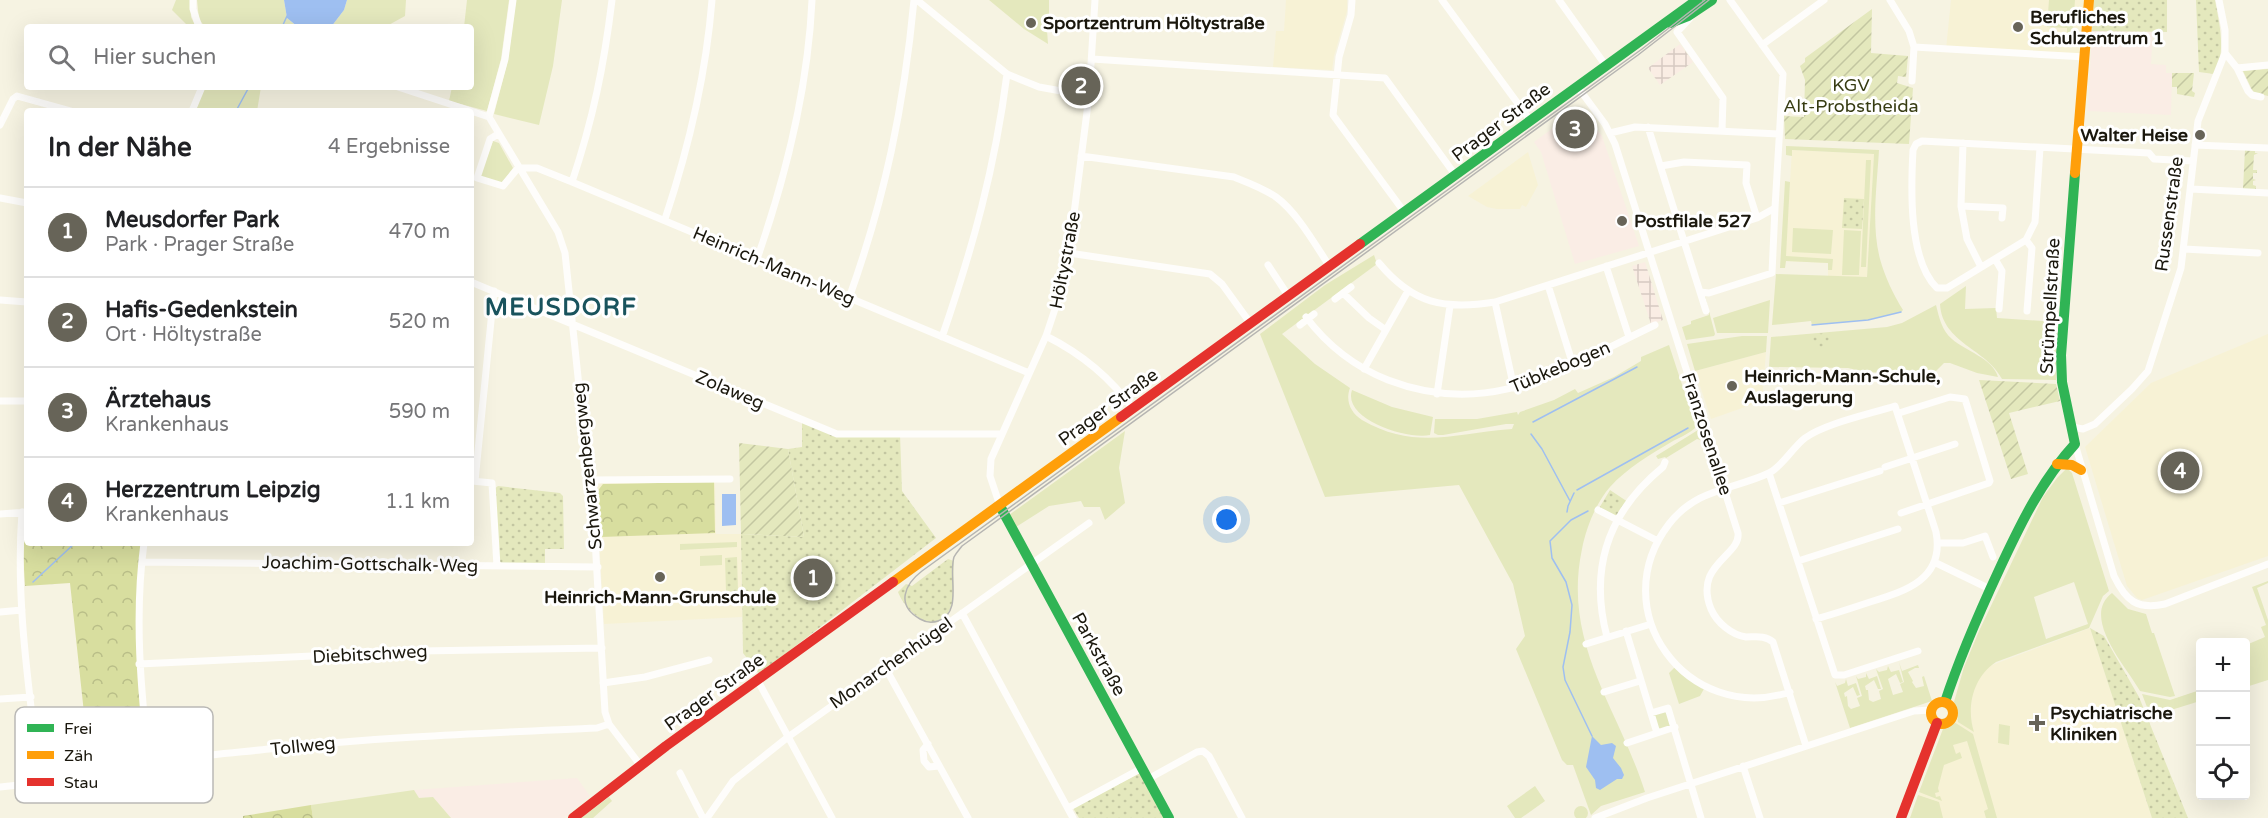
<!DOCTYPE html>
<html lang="de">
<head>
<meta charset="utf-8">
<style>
	body { margin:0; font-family:"Varela Round",sans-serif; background:#f6f6f6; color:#202124 }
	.controls { position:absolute; right:18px; bottom:18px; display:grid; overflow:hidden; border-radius:6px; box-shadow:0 6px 24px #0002 }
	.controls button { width:54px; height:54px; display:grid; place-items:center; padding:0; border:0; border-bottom:2px solid #e0e0e0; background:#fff; color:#202124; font:30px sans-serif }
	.you { position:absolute; left:1227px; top:520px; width:21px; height:21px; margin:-15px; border:4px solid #fff; border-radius:50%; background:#1a73e8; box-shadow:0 0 0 9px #1a73e833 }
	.badge { display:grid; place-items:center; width:39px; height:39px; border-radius:50%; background:#676458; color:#fff; font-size:20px; font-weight:700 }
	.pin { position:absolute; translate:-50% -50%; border:3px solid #fff; box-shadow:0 2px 6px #0006 }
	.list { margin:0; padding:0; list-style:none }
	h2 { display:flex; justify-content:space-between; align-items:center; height:78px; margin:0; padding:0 24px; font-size:26px }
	h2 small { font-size:20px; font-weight:400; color:#757577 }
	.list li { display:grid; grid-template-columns:39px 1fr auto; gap:18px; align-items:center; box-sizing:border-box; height:90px; padding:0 24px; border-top:2px solid #e0e0e0 }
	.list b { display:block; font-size:22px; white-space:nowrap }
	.list p { margin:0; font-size:20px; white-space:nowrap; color:#757577 }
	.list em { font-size:20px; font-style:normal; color:#757577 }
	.icon { flex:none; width:33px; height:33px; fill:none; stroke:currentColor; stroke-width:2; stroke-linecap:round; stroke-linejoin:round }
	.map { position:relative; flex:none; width:2268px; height:818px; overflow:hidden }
	.search { position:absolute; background:#fff; box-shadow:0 6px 24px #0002; left:24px; top:24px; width:450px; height:66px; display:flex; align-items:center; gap:15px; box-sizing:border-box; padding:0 21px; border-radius:6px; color:#757577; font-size:22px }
	.panel { position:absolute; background:#fff; box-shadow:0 6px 24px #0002; left:24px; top:108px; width:450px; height:438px; border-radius:6px }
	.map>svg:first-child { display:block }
	.commercial { fill:#faede5 }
	.industrial { fill:url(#industrial-grid) }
	.built { fill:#f7f2d5 }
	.grass { fill:#e4e8bd; fill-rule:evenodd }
	.forest { fill:url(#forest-crowns) }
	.park { fill:url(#park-dots) }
	.garden { fill:url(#garden-furrows) }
	.water { fill:#9ebff1 }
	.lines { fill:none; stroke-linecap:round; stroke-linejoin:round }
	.stream { stroke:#9ebff1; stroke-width:1.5 }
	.street { stroke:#fefdfb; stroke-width:7 }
	.fast { stroke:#30b455; stroke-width:10 }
	.slow { stroke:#ff9f0a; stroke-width:10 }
	.jam { stroke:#e5322d; stroke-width:10 }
	.tram { stroke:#b6b5b2; stroke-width:1.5 }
	.poi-dot { fill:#676458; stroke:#fff; stroke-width:2 }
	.labels { text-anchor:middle; stroke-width:6; stroke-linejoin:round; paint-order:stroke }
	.poi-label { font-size:18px; font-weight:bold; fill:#1a170d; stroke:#fff; text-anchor:start }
	.park-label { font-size:18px; fill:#373c13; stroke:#fff }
	.street-label { font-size:18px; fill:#1a170d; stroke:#fff }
	.district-label { font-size:24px; font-weight:bold; letter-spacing:1.5px; fill:#19535d; stroke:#fff }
	.key { fill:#fff; stroke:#bab9b6; stroke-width:1.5 }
	.key-label { font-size:16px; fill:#1a170d }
</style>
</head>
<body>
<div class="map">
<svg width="2268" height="818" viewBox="0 0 2268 818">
	<defs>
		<pattern id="industrial-grid" width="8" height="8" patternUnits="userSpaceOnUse" patternTransform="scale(1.5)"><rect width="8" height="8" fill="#faede4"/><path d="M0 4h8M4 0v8" fill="none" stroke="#d6cac2"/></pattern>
		<pattern id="forest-crowns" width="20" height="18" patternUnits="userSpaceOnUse" patternTransform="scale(1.5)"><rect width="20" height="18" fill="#d8de9f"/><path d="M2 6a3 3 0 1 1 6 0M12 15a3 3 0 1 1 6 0" fill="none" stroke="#b9be88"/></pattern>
		<pattern id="park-dots" width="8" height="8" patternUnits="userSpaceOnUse" patternTransform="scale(1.5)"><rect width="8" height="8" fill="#e4e8bd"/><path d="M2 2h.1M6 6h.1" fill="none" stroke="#c3c6a1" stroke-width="1.8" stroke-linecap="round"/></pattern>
		<pattern id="garden-furrows" width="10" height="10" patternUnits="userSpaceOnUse" patternTransform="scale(1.5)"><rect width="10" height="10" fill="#e4e8bd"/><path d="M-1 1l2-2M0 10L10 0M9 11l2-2" fill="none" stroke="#c3c6a1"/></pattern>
	</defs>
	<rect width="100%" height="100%" fill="#f6f3e2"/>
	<path class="commercial" d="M2092,31H2153L2151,64L2166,65V73H2172L2171,115L2088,111Z
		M1580,108L1602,136L1639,246L1575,264L1541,152L1534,142Z
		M577,778L590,796L564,818H451L433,797L419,798L414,790Z"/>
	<path class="industrial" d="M1680,44L1693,62L1660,85L1648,68Z
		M1645,262L1663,320L1651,324L1632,266Z"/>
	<path class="built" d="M1286,0H1347V11L1334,56L1332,70L1273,67L1276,31H1284Z
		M1951,0H2089L2085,57L1946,49Z
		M1792,150L1874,154L1867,278L1828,276V263L1785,261Z
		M1528,152L1538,185L1526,207L1522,205L1520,209H1497L1487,207L1468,196Z
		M2268,334V556L2142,600L2137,598L2127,586L2085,447L2151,383Z
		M1766,352L1762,401L1711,419L1695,371Z
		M715,481L716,534H741L742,617L604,624L599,539L593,493L601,483Z
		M2090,628L2152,818H1910L1943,729L1951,724L1956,717L1957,710L1954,702L1963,676Z"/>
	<path class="grass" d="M176,0H190L191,17L196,27H189L172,10Z
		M197,0H284L287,18L298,27H205L199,19Z
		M347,0H406L405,16L385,27H331L344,10Z
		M467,0H509L501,59L487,111L449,101L452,87H471V27H464Z
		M516,0H562L553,66L539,125L494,114L508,60Z
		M989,0H1049V16H1046L1048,44L1024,29Z
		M2049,0H2075L2072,40L2067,39V28L2047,27Z
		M205,87H261L257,111H195Z
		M493,141L499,143L513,168L502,183L480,176Z
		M1786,146L1879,150C1877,185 1871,225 1880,259C1885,277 1893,294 1903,310L1901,312L1868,320L1812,325L1811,321L1772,325L1776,274L1867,277L1874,154L1792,150V156L1786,155Z
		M1866,160H1871L1866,267H1861Z
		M1785,181L1790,182L1786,256L1833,259L1832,270H1828V263L1786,261L1785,268H1780Z
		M1793,228L1833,230L1831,254L1792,252Z
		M1844,230L1861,231L1859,275H1842Z
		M1374,255L1377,264L1282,334L1315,364L1350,388C1345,401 1351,413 1362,420C1416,451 1455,433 1512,429L1514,424H1506L1443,435H1438L1434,433L1435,419H1477L1517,412L1518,415L1520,412L1554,400L1575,389L1578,393L1614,377L1641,361V357L1669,345L1696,427C1690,433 1681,437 1673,441C1651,454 1627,468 1610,487C1596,503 1586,528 1582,549C1562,644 1618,707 1645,792L1601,806L1591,815L1573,765H1567L1562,760L1516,649L1525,636L1513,584L1459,485L1325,497L1260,334L1325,285Z
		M1966,286L1965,309L1996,308L1997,318L2057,322L2056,380L2002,379C1987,349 1942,343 1940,304Z
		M1703,296H1705L1715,334L1714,336L1686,340L1682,327L1691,324V321L1709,315Z
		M1770,300L1768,333H1717L1713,318Z
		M1936,305C1939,317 1942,331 1952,339C1965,351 1993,358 1998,377L1977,373L1950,363H1944L1934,373L1896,371L1890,373L1865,372L1848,368L1769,367L1771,337L1887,327L1902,323Z
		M1742,336H1767L1766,352L1695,371L1687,344Z
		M1352,390L1392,407L1433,417L1430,435C1407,440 1342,419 1352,390Z
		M1698,430L1701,440L1697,439L1666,458L1665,457L1658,459L1656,456Z
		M1125,431L1119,468L1125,503L1105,520L1100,507H1084L1081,501L1049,506L1016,527L1009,515Z
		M2067,468L2072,473L2109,591L2103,596L2089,628L1996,662C1973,677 1966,707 1974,732L1958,722L1957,710L1954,702L1964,667L1979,631L2043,497L2057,478ZM2074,582L2088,624L2046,639L2034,597Z
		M737,542V547L680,550V544Z
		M722,555V565L700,566V556Z
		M2268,581V583L2257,588L2268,620V680L2246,687V645L2265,637L2261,627L2266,625L2252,587Z
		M2112,593L2128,609L2146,614L2152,633H2154L2175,696L2170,697L2140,691C2127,667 2080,617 2112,593Z
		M1899,662L1902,671L1918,665L1919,668H1915L1908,672L1913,681L1912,682L1916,688L1924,686L1922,677L1924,676L1932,701L1850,728L1835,682L1837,686L1845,683L1846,679L1848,686L1856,683L1860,695L1857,696L1853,687L1844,693L1845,697L1847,696L1848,706L1851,709L1860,706L1857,698L1862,696L1856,676L1858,679L1866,677V673L1869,679L1877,676L1881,689H1878L1874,680L1865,686L1866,690H1868L1869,700L1873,702L1881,699L1879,691L1883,689L1876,669L1879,672L1887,670L1888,666L1891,672L1899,670L1903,682L1900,683L1896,674L1888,679L1893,695L1903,692L1900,684L1904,682Z
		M1676,666L1705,687L1700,696L1679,704L1669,673Z
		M2200,690V701L2155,715H2150L2142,694L2170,700Z
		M1668,708L1675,727L1657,733L1651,713Z
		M1954,722L1973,734L1997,818H1986L1984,811L1988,809L1967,741L1953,745L1956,754L1960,752L1962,758L1944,765L1938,788L1939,792L1935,793L1936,797L1940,796L1942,801L1919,792L1943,729Z
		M1999,724L2010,726L2009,745L1998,743Z
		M1535,786L1545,801L1521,818H1515L1507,806Z
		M414,790L419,798L433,797L451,818H313L311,805Z
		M1918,795L1939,802L1943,818H1910Z
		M609,797L612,801L593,818H581Z
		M1574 813a7 7 0 1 1 14 0a7 7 0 1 1-14 0Z"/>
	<path class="forest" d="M714,482L715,533L601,537L596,493L603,484Z
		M26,515L27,543H142L141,709L84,713L70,583L25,586L23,552Z
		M311,805L313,818H243V816Z"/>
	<path class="park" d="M2094,0H2167V32L2092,31Z
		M2196,0H2215C2219,23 2227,52 2214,74L2199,72Z
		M1844,198L1864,199L1862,229L1842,228Z
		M1830,333L1828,344L1822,352L1814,345L1811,338L1813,334Z
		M802,421L837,434H900L902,491L936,538L759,674L743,653L741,534L804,537L788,449L802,447Z
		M498,486L560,493L563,496L564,549H545V563H501L499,560L494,489Z
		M1610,490L1628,502L1617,520L1598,510Z
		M737,557L738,591L726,592L725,558Z
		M948,559L954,561C952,576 956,596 950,609C937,640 905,611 898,592L906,584L912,586Z
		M2090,628L2104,636L2139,697L2188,818H2152Z
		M1140,773L1164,818H1079L1073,808Z"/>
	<path class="garden" d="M1872,9L1871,53L1908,56L1906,77L1898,76L1897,83L1913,88L1909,144L1785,139L1784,116L1804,117L1805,80L1800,66L1805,62V58Z
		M2268,69V96L2253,92L2243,71Z
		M2172,73H2194L2192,91L2195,93L2194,97L2177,94V87H2172Z
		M2245,150L2255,151V153H2258L2254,155L2253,170H2257V173H2253V179L2256,180L2253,181V185L2256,186V190L2243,189Z
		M1979,380L2056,384L2060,401L2009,413L2028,474L2011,479Z
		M739,443L788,449L804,537L741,534Z"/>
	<path class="water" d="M284,0H347L344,10L331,27H298L287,18Z
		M722,494H736V525L722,526Z
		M1592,736L1601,745L1612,743L1616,746L1613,758L1621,768L1624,775L1622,779H1617L1600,790L1596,788L1595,780L1586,767Z"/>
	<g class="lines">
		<path class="stream" d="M282,27L287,16
			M236,111L249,87
			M1812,325L1868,320L1901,312
			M1533,422L1637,367
			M1531,434L1542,449L1570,501
			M1577,490L1688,428
			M1588,511L1571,520L1550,541L1552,558L1566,582L1572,605L1570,632L1563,667L1565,680L1592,736
			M1567,512L1568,506L1574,493
			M33,582L75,543"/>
		<path class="street" d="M193,0V9L199,27
			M917,0L1007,74L1039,87L1089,96
			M1352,0L1351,15L1339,57L1333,115L1405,213
			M1442,0L1530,120
			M1559,0L1606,66
			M1890,0L1909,31L1914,47L1912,81
			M1690,18L1677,32L1723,98L1722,131
			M1762,45L1824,0
			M1914,47L2085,57
			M2225,53L2237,68L2248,91L2252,95L2261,97
			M1092,59L1385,78L1456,176
			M2237,68L2268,65
			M1577,86L1605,124L1615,144L1738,533C1741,556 1693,564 1711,609C1717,623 1732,635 1746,637C1756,637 1765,635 1773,642L1806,746
			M398,87L471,111
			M192,111L202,87
			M471,111L489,117L558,232L565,253L595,539L605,712L609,724L641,766
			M489,117L505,59L513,0
			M0,125L13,99L17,96L71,111
			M1648,127L1700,292L1709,293L1772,273L1775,208
			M1610,133L1635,127L1779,134
			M498,134L490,139L477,178L503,186L518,168
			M1963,143L1961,206L1967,239L1981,267
			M2195,145L2268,148
			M2040,148L2035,222L2026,240L1947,288H1937C1908,260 1911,187 1913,150L1916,144L1922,141L2149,153L2154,159L2193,161
			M1081,156L1234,177C1249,183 1263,188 1276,197C1297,212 1316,246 1330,267
			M1661,166L1684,162L1747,165L1746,183L1757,218
			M518,168H537L572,182L1029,373
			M572,182C593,119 604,66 612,0
			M2191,189L2268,193
			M0,198L27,203
			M1961,206L2003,208L2002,218
			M665,219C689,147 706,76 712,0
			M2026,240L2032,248L2027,311
			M2184,249L2258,253
			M1069,253L1210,274L1222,284L1251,324
			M757,259C786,176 808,89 812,0
			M1995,259L2002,271L1999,309
			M1379,263C1413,304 1444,310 1495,302L1757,218L1775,208L1783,74L1730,0
			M1268,265L1289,297
			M1606,266L1629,337
			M471,282L837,434H1002
			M1548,285L1573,365
			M1700,292L1706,311
			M1343,293L1369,318L1386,330
			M849,298C885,198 904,106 914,0
			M1335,299L1351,287
			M0,300L27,302
			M1495,302L1514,388
			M1306,317C1328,346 1355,367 1388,380C1492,420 1564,368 1655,325
			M1300,325L1314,314
			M1046,336C1082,354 1110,377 1133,409
			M942,337C973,247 995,168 1007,74
			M1364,369L1408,291
			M1437,394L1450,306
			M0,401H27
			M1899,413L1950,397L1965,399L1990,481L1989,483L1901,513
			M2072,427L2083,429L2095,424L2132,389L2148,371L2181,268L2198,121L2225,53V30L2219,0
			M2075,444L2114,576C2126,601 2137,610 2165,604L2268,564
			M1885,467L1955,444
			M1769,473L1835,675H1844L1918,651
			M589,480L730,479
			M472,481L492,483L497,566
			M475,481L494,291
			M1779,503L1880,471
			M1000,506L990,476L991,459L1046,336L1062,288L1069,253L1089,96L1095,0
			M1598,510L1658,541
			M22,512C15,603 30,693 40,783
			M0,514L27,512
			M144,543C134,617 141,691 149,765
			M1938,543H1963L1985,536L1993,557
			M1798,561L1898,529
			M142,562L598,567
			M1934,562L1990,589
			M0,612L22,610
			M962,613L1073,818
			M1626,631L1657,733L1675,727
			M1607,637C1589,569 1608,512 1663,467L1665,462
			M1586,644L1651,624
			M139,664L333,655L359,652L602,648
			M885,667L968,818
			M758,681L832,818
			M603,683L645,677L709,660
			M1604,692L1640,681
			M1790,692C1687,725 1603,610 1669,524C1697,488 1733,490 1769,473C1782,467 1793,447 1805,438C1826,423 1870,414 1895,406L1936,532C1945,579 1906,591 1870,602C1852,608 1834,614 1816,619
			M0,699L31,697
			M1651,713L1668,708L1701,818
			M1627,743L1657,733
			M928,744L923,750L924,761L929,767L939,766
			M1743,766L1760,818
			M680,773L703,818
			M1148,779L1197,752L1203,751L1209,756L1242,818
			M0,787L130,773C171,756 225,754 269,749C378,737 488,733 597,728L609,724
			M1068,808L1142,768
			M707,818L733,781L788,737L1089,523
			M1595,818L1647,798L1914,711L1931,710"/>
		<path class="fast" d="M1670,23L1688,16L1712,0
			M1360,244L1697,0
			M1000,506L1169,818
			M1945,702C1960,656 1979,613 1999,570C2020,525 2041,481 2075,444L2062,382L2061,355L2075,173"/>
		<path class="slow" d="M2075,173L2089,0
			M2057,464L2072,465L2081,470
			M893,582L1121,417
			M1931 713a11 11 0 1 1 22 0a11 11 0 1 1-22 0Z"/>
		<path class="jam" d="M1121,417L1360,244
			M573,818L666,746L893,582
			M1901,818L1937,723"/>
		<path class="tram" d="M1705,0L1642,49L922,571C905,584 895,605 920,619C925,622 932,623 938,621C963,613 948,576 954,557C956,553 959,550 962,546L1638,55L1709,0"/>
	</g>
	<g class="poi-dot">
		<circle cx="1031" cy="23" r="6"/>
		<circle cx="2018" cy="27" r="6"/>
		<circle cx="2200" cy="135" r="6"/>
		<circle cx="1622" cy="221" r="6"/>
		<circle cx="1732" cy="386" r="6"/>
		<circle cx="660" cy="577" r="6"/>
		<path d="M2034 714h6v6h6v6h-6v6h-6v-6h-6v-6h6z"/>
	</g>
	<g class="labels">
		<g class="poi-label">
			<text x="2030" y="23">Berufliches<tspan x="2030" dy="21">Schulzentrum 1</tspan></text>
			<text x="1043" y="29">Sportzentrum Höltystraße</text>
			<text x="2188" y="141" text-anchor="end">Walter Heise</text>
			<text x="1634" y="227">Postfilale 527</text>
			<text x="1744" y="382">Heinrich-Mann-Schule,<tspan x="1744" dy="21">Auslagerung</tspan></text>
			<text x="660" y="603" text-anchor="middle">Heinrich-Mann-Grunschule</text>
			<text x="2050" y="719">Psychiatrische<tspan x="2050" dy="21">Kliniken</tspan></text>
		</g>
		<g class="park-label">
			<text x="1851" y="91">KGV<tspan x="1851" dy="21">Alt-Probstheida</tspan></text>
		</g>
		<g class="street-label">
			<text transform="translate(1501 122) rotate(-37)" y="6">Prager Straße</text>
			<text transform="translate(2169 214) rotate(-82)" y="6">Russenstraße</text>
			<text transform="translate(1065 260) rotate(-79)" y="6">Höltystraße</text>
			<text transform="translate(774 266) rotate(23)" y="6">Heinrich-Mann-Weg</text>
			<text transform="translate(2050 306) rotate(-87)" y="6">Strümpellstraße</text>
			<text transform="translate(1560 367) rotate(-23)" y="6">Tübkebogen</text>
			<text transform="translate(730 390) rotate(23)" y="6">Zolaweg</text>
			<text transform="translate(1108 407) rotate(-36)" y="6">Prager Straße</text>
			<text transform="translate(1707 434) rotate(72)" y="6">Franzosenallee</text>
			<text transform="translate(587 466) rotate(-96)" y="6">Schwarzenbergweg</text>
			<text transform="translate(370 564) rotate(1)" y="6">Joachim-Gottschalk-Weg</text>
			<text transform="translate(370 654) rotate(-3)" y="6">Diebitschweg</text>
			<text transform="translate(1099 654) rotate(61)" y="6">Parkstraße</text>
			<text transform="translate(891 663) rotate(-35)" y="6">Monarchenhügel</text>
			<text transform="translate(714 692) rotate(-36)" y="6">Prager Straße</text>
			<text transform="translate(303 746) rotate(-6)" y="6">Tollweg</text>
		</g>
		<g class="district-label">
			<text x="561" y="315">MEUSDORF</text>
		</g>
	</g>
	<rect x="15" y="707" width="198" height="96" rx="9" class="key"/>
	<rect x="27" y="724" width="27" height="8" fill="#30b455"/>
	<rect x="27" y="751" width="27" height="8" fill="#ff9f0a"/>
	<rect x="27" y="778" width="27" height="8" fill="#e5322d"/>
	<g class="key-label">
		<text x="64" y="734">Frei</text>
		<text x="64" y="761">Zäh</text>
		<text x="64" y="788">Stau</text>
	</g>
</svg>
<div class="controls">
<button>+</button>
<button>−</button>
<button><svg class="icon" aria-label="locate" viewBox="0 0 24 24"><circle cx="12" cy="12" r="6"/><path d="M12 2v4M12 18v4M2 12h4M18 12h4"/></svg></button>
</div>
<div class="you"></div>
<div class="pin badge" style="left:813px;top:578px">1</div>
<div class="pin badge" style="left:1081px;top:86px">2</div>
<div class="pin badge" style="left:1575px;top:129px">3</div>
<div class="pin badge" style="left:2180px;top:471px">4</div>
<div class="search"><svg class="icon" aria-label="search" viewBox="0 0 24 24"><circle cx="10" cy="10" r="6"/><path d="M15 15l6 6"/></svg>Hier suchen</div>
<section class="panel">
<h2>In der Nähe<small>4 Ergebnisse</small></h2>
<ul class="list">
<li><span class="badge">1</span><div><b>Meusdorfer Park</b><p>Park · Prager Straße</p></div><em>470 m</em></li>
<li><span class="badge">2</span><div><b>Hafis-Gedenkstein</b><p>Ort · Höltystraße</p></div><em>520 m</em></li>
<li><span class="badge">3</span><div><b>Ärztehaus</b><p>Krankenhaus</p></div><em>590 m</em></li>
<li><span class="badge">4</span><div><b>Herzzentrum Leipzig</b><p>Krankenhaus</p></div><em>1.1 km</em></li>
</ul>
</section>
</div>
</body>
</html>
